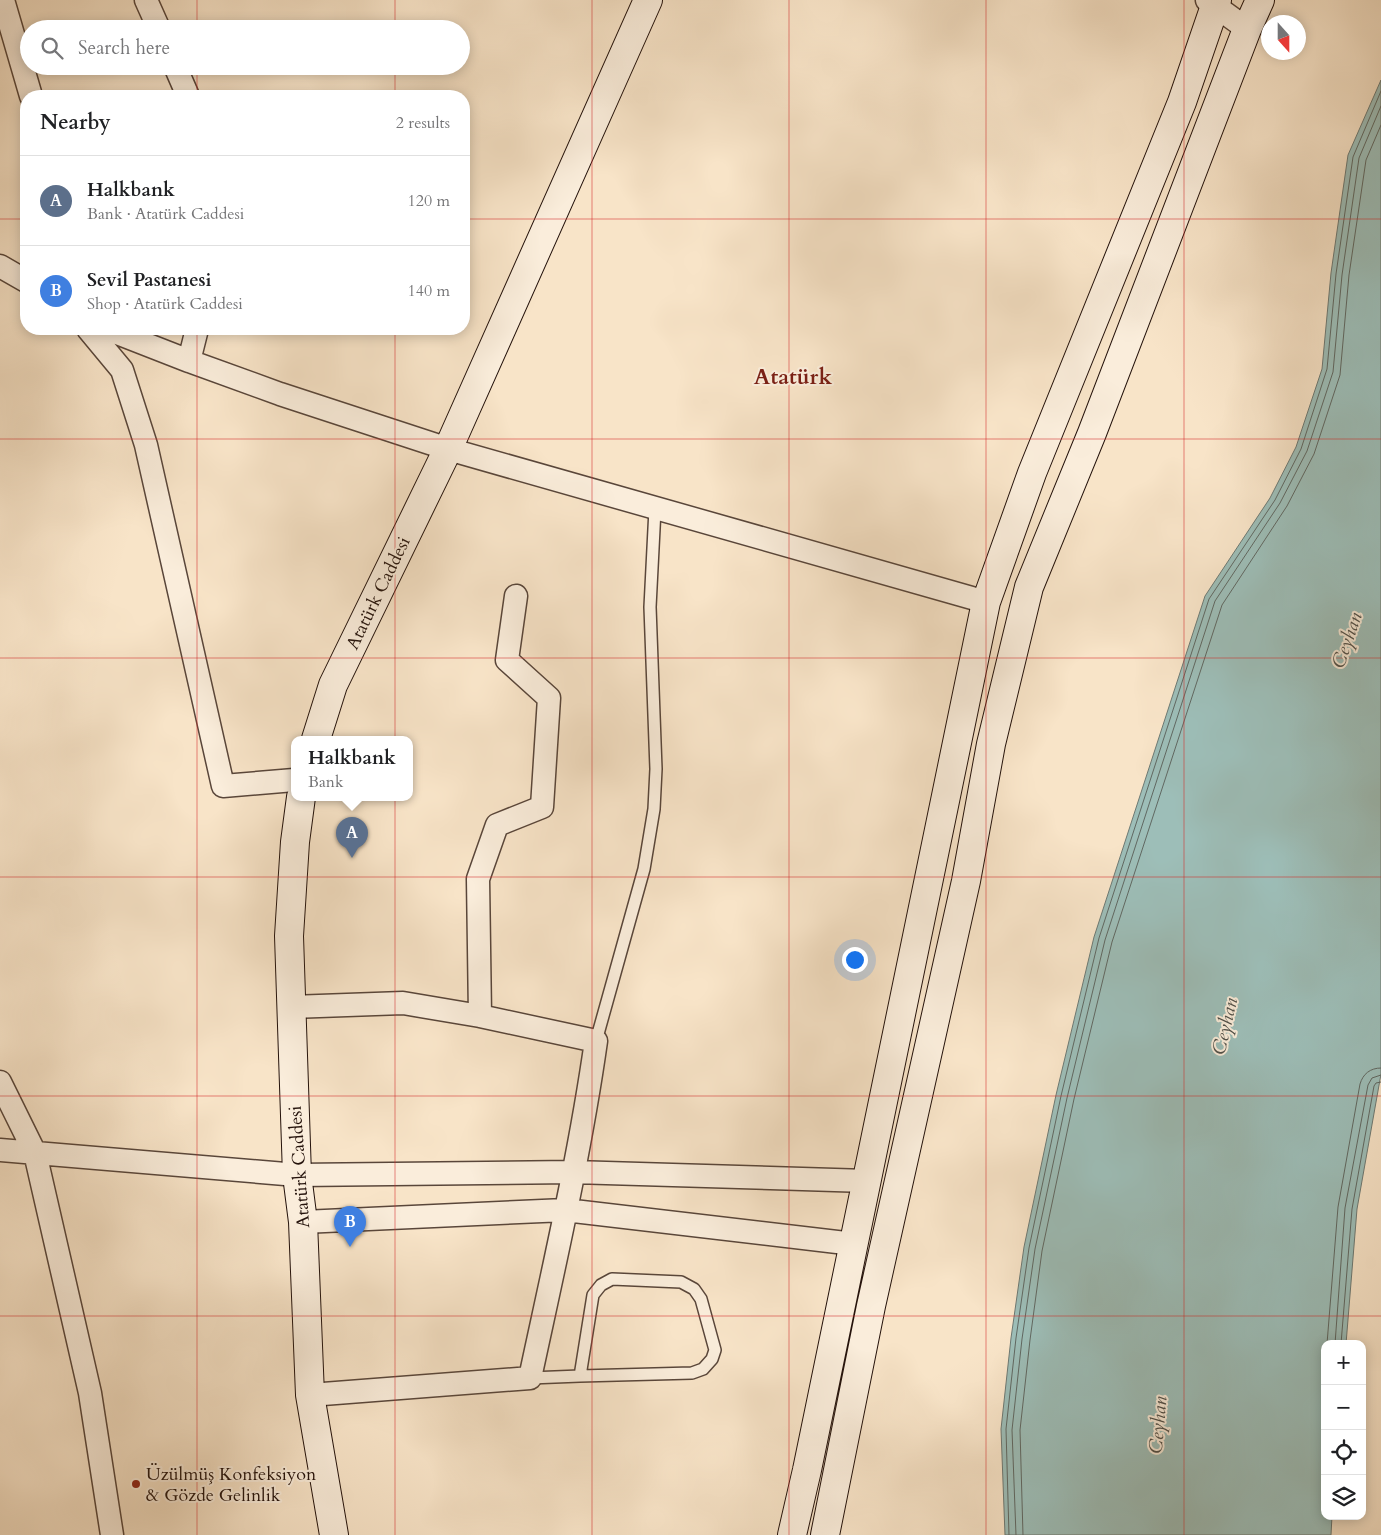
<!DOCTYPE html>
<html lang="en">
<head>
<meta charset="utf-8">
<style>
	body { margin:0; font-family:Cardo,serif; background:#f2f2f2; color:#202124 }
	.controls { position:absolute; right:15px; bottom:15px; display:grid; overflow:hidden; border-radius:10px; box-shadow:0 2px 12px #0003 }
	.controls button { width:45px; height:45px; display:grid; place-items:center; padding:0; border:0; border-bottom:1px solid #e0e0e0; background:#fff; color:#202124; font:25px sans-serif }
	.compass { position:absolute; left:1261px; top:15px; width:45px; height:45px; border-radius:50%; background:#fff; box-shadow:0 2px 12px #0003; rotate:159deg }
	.you { position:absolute; left:854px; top:959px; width:18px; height:18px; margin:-12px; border:4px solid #fff; border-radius:50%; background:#1a73e8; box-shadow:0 0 0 8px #1a73e833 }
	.badge { display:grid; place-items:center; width:32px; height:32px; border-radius:50%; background:#1a73e8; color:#fff; font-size:16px; font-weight:700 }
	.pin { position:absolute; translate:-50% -41px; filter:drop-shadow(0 1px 2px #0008) }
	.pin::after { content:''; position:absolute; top:26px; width:18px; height:15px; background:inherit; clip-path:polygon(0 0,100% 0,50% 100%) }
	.popup { position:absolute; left:291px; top:736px; width:122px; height:65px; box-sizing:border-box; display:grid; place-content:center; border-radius:10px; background:#fff; filter:drop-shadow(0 1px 4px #0005); font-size:16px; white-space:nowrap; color:#757577 }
	.popup b { font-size:19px; color:#202124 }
	.popup::after { content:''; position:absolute; left:50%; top:100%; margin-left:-10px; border:10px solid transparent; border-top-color:#fff }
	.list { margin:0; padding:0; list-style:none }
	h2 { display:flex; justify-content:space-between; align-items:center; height:65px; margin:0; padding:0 20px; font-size:21px }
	h2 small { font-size:16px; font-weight:400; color:#757577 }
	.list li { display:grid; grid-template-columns:32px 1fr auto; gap:15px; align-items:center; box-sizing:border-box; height:90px; padding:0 20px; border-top:1px solid #e0e0e0 }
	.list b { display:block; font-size:19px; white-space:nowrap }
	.list p { margin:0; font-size:16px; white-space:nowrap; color:#757577 }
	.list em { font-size:16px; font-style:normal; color:#757577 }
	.icon { flex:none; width:28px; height:28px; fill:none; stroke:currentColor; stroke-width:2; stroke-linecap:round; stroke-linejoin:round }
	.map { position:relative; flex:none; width:1381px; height:1535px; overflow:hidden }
	.search { position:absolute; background:#fff; box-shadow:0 2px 12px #0003; left:20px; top:20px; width:450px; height:55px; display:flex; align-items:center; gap:12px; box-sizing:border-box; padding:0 18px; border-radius:28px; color:#757577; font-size:19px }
	.panel { position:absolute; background:#fff; box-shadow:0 2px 12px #0003; left:20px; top:90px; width:450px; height:245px; border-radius:20px }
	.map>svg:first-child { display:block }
	.water { fill:#9dbeb8; stroke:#6d7973 }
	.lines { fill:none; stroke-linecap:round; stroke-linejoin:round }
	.shore { stroke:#606862; stroke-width:1 }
	.lane-casing { stroke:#59463a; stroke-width:14 }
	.street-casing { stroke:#59463a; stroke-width:25 }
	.secondary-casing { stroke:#24120b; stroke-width:30 }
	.lane { stroke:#faeddb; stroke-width:11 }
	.street { stroke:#faeddb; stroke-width:22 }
	.secondary { stroke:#faeddb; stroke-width:28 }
	.grid { fill:none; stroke:#d62828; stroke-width:1; stroke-opacity:0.55 }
	.poi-dot { fill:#8f2418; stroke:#faeddb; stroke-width:2 }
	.labels { text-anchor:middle; stroke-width:4; stroke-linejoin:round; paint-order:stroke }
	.street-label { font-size:18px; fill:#24120b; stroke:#faeddb }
	.poi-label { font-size:18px; fill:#24120b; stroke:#faeddb; text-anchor:start }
	.water-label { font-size:19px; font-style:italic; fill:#4e4e48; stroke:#faeddb }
	.district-label { font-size:22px; font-weight:bold; fill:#7a1f14; stroke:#faeddb }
</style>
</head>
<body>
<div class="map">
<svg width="1381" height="1535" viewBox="0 0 1381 1535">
	<rect width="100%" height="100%" fill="#f8e4c8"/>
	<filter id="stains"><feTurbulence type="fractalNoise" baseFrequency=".004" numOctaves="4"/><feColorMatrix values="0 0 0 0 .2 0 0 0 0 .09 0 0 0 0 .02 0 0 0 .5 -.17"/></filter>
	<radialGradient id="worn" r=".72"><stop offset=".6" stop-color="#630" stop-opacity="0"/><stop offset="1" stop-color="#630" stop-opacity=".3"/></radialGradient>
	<path class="water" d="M1381,80V1074L1357,1209L1346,1344H1325V1516H1332L1331,1535H1005L1001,1429L1011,1338L1024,1247L1056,1095L1094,937L1205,596L1270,498L1296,447L1322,369L1331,273L1348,155Z"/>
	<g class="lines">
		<path class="shore" d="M1327,1344L1338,1207L1360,1084C1363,1074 1370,1068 1381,1068
			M1335,1344L1345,1208L1368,1085L1372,1078L1381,1075
			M1341,1344L1352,1209L1374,1086L1376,1083L1381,1082
			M1009,1535L1006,1429L1016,1338L1029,1248L1061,1096L1099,938L1209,599L1275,500L1301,449L1327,369L1336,274L1353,157L1381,91
			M1016,1535L1012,1430L1022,1339L1035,1249L1067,1098L1105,940L1215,601L1280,503L1307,451L1333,372L1342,275L1359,158L1381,106
			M1023,1535L1020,1430L1030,1340L1042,1251L1074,1099L1112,942L1222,605L1287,506L1314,454L1340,375L1349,275L1366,160L1381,125"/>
		<g class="lane-casing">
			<path id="lane" d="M596,1041L644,869L654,809L656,769L650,607L655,509
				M612,1279L681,1282L694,1289L701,1299L715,1350L712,1359L703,1369L692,1373L580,1376L593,1295L601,1285Z
				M530,1378L580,1376"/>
		</g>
		<g class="street-casing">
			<path id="street" d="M3,0L31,96
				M146,0L159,29
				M1207,0L1247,29
				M175,66L188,96
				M0,266L26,281
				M88,329L122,370L146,445L223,786L294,780
				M107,329L189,361L280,394L448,449L986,602
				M189,361L197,329
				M291,1007L403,1003L480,1016L596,1041C580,1154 554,1266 530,1378L310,1395
				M480,1016L478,879L497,825L542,807L549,698L507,660L516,596
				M0,1082L35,1153L90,1393L112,1535
				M0,1150L297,1175L573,1172L867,1181
				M303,1222L565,1210L854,1244"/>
		</g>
		<g class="secondary-casing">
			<path id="secondary" d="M316,739L333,685L448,449L648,0
				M301,797L295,842L289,936L297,1175L303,1222L310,1395L334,1535
				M792,1535L807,1470L986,602L1032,473L1182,102L1217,0
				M825,1535L871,1306L966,881L991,744L1029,587L1092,433L1247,29L1260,0"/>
		</g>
		<use href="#lane" class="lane"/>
		<use href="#street" class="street"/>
		<use href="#secondary" class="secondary"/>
	</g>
	<path class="grid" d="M197,0V29M395,0V29M592,0V1535M789,0V1535M986,0V1535M1184,0V1535M197,66V96M395,66V96M0,219H26M464,219H1381M197,329V1535M395,329V1535M0,439H1381M0,658H1381M0,877H1381M0,1096H1381M0,1316H1381"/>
	<circle class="poi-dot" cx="136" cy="1484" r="5"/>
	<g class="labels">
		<g class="street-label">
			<text transform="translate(378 593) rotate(-64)" y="6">Atatürk Caddesi</text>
			<text transform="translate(299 1167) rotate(-94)" y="6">Atatürk Caddesi</text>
		</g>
		<g class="poi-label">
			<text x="146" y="1480">Üzülmüş Konfeksiyon<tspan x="146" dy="21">&amp; Gözde Gelinlik</tspan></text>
		</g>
		<g class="water-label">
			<text transform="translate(1346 640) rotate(-71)" y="7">Ceyhan</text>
			<text transform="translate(1224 1026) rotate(-77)" y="7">Ceyhan</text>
			<text transform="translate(1157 1425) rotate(-85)" y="7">Ceyhan</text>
		</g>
		<g class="district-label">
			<text x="793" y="384">Atatürk</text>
		</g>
	</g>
	<rect width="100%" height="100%" filter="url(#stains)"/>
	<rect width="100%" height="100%" fill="url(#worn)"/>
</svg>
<div class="controls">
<button>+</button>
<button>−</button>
<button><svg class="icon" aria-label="locate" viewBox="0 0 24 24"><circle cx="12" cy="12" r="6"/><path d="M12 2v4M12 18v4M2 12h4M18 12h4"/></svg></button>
<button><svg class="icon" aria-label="layers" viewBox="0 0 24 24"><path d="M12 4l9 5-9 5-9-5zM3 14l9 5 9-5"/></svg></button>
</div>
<svg class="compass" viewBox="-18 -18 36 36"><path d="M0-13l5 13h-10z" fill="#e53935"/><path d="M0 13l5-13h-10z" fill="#757577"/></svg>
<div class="you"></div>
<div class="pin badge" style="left:352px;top:858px;background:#5c6f8a">A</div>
<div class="popup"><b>Halkbank</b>Bank</div>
<div class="pin badge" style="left:350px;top:1247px;background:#3f7fe0">B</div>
<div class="search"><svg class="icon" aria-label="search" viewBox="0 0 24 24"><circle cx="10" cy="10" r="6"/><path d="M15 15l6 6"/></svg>Search here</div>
<section class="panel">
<h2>Nearby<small>2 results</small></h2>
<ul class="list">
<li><span class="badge" style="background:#5c6f8a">A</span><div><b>Halkbank</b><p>Bank · Atatürk Caddesi</p></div><em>120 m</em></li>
<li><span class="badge" style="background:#3f7fe0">B</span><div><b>Sevil Pastanesi</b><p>Shop · Atatürk Caddesi</p></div><em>140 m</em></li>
</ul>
</section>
</div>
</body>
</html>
